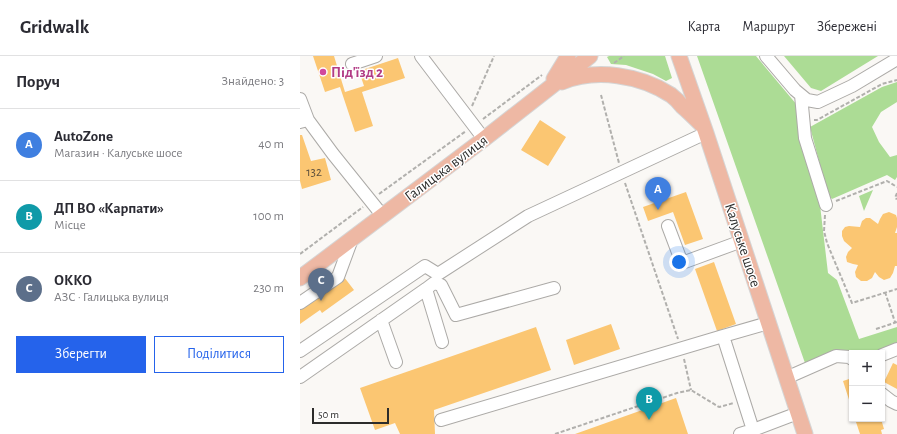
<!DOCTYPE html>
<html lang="uk">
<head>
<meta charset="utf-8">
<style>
	body { margin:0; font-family:"Alegreya Sans",sans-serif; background:#f2f2f3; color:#2b2b33 }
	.controls { position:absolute; right:12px; bottom:12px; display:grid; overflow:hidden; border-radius:0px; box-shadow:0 1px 3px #0004 }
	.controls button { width:36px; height:36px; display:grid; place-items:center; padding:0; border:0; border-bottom:1px solid #e1e1e2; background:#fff; color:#2b2b33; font:20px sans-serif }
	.scale { position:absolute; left:12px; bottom:10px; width:77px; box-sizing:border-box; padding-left:4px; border:2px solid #2c2c2b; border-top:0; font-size:11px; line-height:14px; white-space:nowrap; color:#2c2c2b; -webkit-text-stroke:3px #fff; paint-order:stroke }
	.you { position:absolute; left:379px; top:206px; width:14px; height:14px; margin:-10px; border:3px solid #fff; border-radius:50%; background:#1a73e8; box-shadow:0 0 0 6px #1a73e833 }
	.badge { display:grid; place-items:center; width:26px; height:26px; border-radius:50%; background:#2563eb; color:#fff; font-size:13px; font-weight:700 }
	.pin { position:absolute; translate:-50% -33px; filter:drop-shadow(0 1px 2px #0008) }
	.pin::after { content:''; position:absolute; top:21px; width:14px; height:12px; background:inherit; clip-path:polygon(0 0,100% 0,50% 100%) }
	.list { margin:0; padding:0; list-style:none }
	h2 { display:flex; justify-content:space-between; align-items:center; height:52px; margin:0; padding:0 16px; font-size:17px }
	h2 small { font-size:13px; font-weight:400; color:#7c7c81 }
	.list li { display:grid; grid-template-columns:26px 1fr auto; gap:12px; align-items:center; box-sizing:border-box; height:72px; padding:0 16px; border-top:1px solid #e1e1e2 }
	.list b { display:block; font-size:15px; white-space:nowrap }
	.list p { margin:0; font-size:13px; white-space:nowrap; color:#7c7c81 }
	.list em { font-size:13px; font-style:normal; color:#7c7c81 }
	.actions { display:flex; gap:8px; padding:12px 16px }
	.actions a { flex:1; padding:9px 0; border:1px solid #2563eb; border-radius:0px; text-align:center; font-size:14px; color:#2563eb }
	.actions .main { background:#2563eb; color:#fff }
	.map { position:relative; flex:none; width:597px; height:378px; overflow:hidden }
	header { display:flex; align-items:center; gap:24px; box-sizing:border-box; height:56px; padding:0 20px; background:#fff; border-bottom:1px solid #e1e1e2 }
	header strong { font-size:19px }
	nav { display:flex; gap:22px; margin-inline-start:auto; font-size:14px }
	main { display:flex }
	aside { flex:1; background:#fff }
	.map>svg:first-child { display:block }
	.green { fill:#acdc95 }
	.building { fill:#fbc672 }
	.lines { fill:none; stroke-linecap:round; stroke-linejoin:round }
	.minor-casing { stroke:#acaaa7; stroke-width:14 }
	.major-casing { stroke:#d5d5d5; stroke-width:17 }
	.path { stroke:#b1b0ad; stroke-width:2; stroke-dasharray:4 2; stroke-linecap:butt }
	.minor { stroke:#fff; stroke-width:12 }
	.major { stroke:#eeb8a4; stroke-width:15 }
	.hotel-dot { fill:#d1479c; stroke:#fff; stroke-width:1.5 }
	.labels { text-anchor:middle; stroke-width:3; stroke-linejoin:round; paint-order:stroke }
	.number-label { font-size:13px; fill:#60523d }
	.hotel-label { font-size:15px; font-weight:bold; fill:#b23c85; stroke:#fff; text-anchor:start }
	.street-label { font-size:15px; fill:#2c2c2b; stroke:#fff }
</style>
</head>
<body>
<header>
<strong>Gridwalk</strong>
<nav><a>Карта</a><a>Маршрут</a><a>Збережені</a></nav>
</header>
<main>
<aside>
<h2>Поруч<small>Знайдено: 3</small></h2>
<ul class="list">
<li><span class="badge" style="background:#3f7fe0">A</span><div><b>AutoZone</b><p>Магазин · Калуське шосе</p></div><em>40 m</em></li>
<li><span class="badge" style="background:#0f9aa8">B</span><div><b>ДП ВО «Карпати»</b><p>Місце</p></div><em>100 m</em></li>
<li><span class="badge" style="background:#5c6f8a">C</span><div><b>ОККО</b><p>АЗС · Галицька вулиця</p></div><em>230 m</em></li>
</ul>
<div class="actions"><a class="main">Зберегти</a><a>Поділитися</a></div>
</aside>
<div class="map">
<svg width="597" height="378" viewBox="0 0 597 378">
	<rect width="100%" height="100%" fill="#faf8f5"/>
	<path class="green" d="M309,0H365L372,22L366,25L353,18L326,9L311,8L307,1Z
		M397,0H456L497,49L520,149L528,217L537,224L559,283L597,271V287L570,297L531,296L505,307Z
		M484,0H578L521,35L511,32Z
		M597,26V46L581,56L572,71L579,86L590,101L597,99V121L595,124L587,119L532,143L528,139L510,71L582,31Z
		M573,134L564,155L559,140Z"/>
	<path class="building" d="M13,0H34L45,36L64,30L59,15L98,2L105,22L62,36L73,70L55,76L40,31L25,36Z
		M240,64L266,81L248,110L221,94Z
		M0,79H2L11,105L25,102L31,124L2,133L0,125Z
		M386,136L403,183L385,189L373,156L348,165L343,151Z
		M589,156L596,159L597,162V171L595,177H597V210H595L593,217L590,222L584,224L579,221L575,216L572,222L567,225H561L556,221L555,216L558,209L553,208L547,206L546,201L548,196L552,192L544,185L542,180V175L545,171L549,170L560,171L562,165L566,162H570L578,168L580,163L583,158Z
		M414,206L436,268L417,275L395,213Z
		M44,221L54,234L22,257L20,254L0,268V248L15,238L18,242L36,229L35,227Z
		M311,268L320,293L274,309L266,284Z
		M236,271L251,314L134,354L135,378H100L95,367L75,374L60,332Z
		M593,307L597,309V333L584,326Z
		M552,322V353L543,325Z
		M376,342L388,378H275Z
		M555,363H577L578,364L581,363L584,373L581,374L582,378H560Z"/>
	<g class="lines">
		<g class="minor-casing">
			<path id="minor" d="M121,0L184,83
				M466,0L495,34L507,44L518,46L552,30L597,3
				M52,8L76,0
				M501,39L505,82L526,149
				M0,43L8,64
				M0,66L8,64L33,98L82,159
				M368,170L382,207L442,185
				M126,233L142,286
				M0,247L38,221L52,183
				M81,264L96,306
				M423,280L468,267
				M0,295L125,210L138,218L228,160L406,77
				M582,299L597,293
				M0,321L126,233L134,227L141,229L156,259L254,232
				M486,322L536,300L549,301L552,303
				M582,338L591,345L597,348
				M141,364L423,280L453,374L440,378
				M453,374L498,357"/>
		</g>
		<g class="major-casing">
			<path id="major" d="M379,0L406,77L505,378
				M254,23L268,0
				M262,26C296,12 340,19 371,39C375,42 379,46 382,50C389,56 396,63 402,69
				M0,222L184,83L290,0"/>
		</g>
		<path class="path" d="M314,7L324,0
			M301,39L319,107
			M172,50L194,0
			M183,63L242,19
			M514,64H517L582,28L597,24
			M325,127L378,283
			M597,137L595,142L597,143
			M79,138L166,75
			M536,145L587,125L597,131
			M525,159L524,175L527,187L552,247L597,233
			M0,198L63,151
			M585,236L595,266
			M576,273L597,266
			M384,303L391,334
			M255,378L377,337L391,334L419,351L434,347"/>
		<use href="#minor" class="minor"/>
		<use href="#major" class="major"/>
	</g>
	<circle class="hotel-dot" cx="23" cy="16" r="4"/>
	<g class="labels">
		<g class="number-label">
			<text x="14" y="120">132</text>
		</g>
		<g class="hotel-label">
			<text x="31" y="21">Під'їзд 2</text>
		</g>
		<g class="street-label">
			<text transform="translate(146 112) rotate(-37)" y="5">Галицька вулиця</text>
			<text transform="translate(443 189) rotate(72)" y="5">Калуське шосе</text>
		</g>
	</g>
</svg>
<div class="controls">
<button>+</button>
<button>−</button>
</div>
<div class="scale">50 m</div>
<div class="you"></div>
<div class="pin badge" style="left:358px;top:154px;background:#3f7fe0">A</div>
<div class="pin badge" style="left:349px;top:364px;background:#0f9aa8">B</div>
<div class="pin badge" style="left:21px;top:245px;background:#5c6f8a">C</div>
</div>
</main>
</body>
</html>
